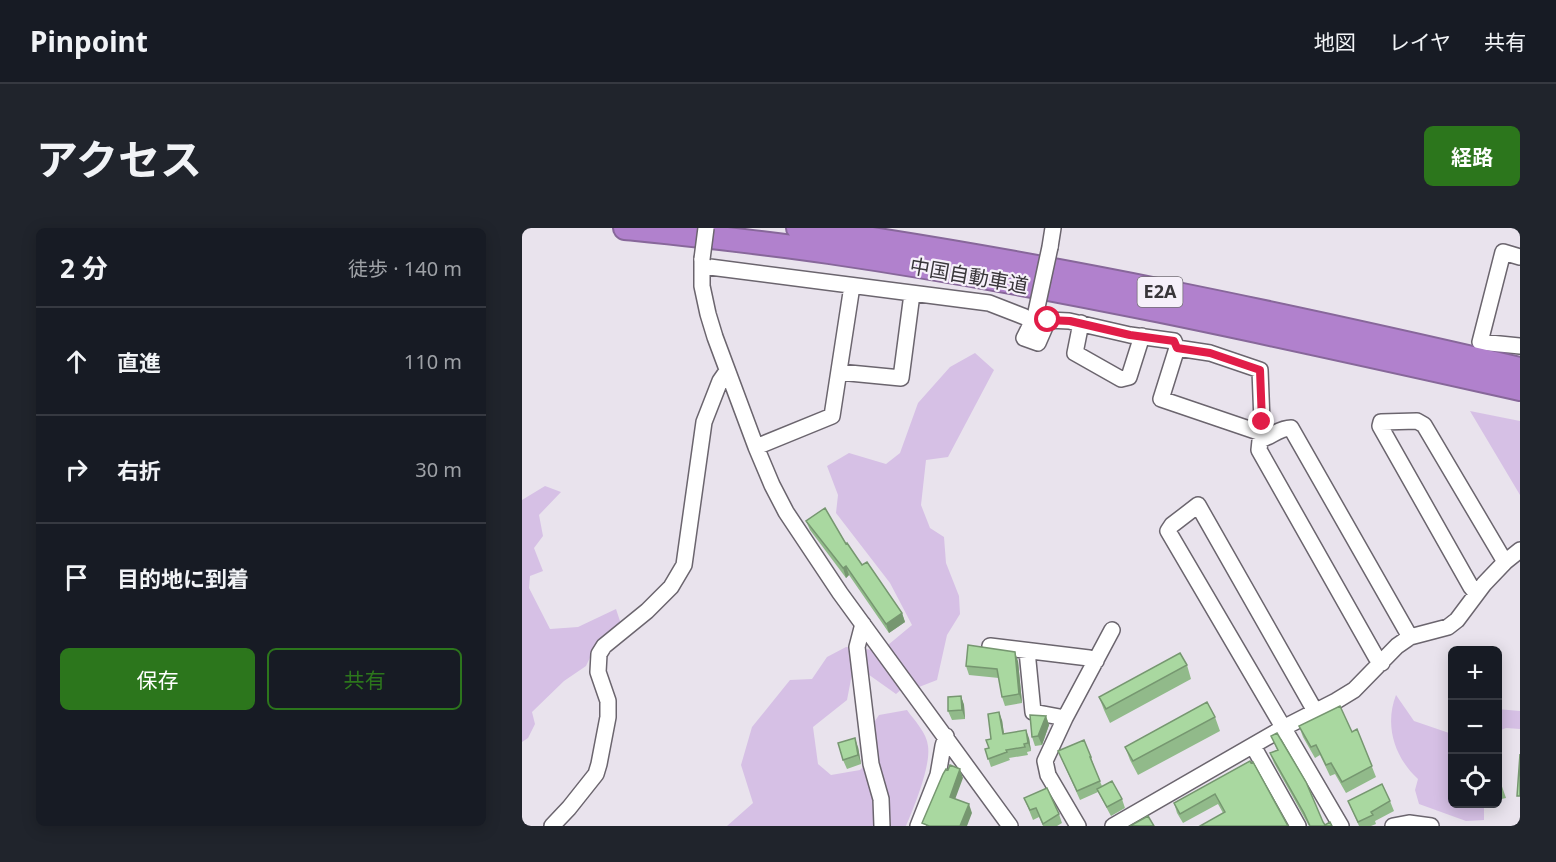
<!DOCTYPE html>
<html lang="ja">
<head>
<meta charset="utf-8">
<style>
	body { margin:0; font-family:"Noto Sans","Noto Sans JP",sans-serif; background:#20242c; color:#f1f3f6 }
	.controls { position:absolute; right:18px; bottom:18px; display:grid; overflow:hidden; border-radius:9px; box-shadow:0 3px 15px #0003 }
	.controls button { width:54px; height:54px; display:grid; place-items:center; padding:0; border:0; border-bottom:2px solid #363941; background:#171b24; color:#f1f3f6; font:30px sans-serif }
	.stop { position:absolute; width:18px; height:18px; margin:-14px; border:4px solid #e11d48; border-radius:50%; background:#fff }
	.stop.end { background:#e11d48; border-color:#fff; box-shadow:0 2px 6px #0008 }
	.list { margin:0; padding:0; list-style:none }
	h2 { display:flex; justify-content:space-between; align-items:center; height:78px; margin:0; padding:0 24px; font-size:26px }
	h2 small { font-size:20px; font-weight:400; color:#9ea1a6 }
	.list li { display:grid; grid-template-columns:39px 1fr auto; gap:18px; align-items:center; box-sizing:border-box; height:108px; padding:0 24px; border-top:2px solid #363941 }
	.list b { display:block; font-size:22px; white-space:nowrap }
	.list em { font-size:20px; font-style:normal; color:#9ea1a6 }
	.actions { display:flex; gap:12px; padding:18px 24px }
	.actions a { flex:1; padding:14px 0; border:2px solid #2c761c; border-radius:9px; text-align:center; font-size:21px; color:#2c761c }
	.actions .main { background:#2c761c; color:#fff }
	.icon { flex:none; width:33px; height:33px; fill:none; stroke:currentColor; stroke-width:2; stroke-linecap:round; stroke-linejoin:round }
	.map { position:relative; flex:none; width:998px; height:598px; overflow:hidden; border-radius:9px }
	header { display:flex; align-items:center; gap:36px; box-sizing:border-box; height:84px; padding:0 30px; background:#171b24; border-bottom:2px solid #363941 }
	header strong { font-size:28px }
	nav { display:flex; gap:33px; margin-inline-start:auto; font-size:21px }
	.intro { display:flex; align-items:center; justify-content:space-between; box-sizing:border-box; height:144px; padding:0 36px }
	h1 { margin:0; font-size:42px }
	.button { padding:15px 27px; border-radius:9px; background:#2c761c; color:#fff; font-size:21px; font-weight:700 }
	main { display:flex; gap:36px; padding:0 36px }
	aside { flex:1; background:#171b24; border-radius:9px; box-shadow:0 3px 15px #0003 }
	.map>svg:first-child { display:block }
	.green { fill:#d6c0e5 }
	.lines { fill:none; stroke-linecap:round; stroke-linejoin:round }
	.minor-casing { stroke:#6b656e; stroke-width:18 }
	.highway-casing { stroke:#87679a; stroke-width:26 }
	.minor { stroke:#fff; stroke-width:15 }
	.highway { stroke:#b181cd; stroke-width:22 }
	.minor-bridge-casing { stroke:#6b656e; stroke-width:18; stroke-linecap:butt }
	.minor-bridge { stroke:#fff; stroke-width:15 }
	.wall { fill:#91ba8a }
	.shaded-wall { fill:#769770 }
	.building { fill:#a9d8a0; stroke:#769770; stroke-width:1.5 }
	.route { stroke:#e11d48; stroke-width:8 }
	.labels { text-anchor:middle; stroke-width:4.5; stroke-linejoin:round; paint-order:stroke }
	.shield { fill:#f6f0fa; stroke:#726e74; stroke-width:1.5 }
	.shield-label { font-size:18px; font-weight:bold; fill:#39363a }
	.street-label { font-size:20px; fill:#39363a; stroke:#f6f0fa }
</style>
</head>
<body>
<header>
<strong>Pinpoint</strong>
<nav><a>地図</a><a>レイヤ</a><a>共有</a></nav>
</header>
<div class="intro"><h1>アクセス</h1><a class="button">経路</a></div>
<main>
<aside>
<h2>2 分<small>徒歩 · 140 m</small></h2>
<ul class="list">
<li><svg class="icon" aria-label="ahead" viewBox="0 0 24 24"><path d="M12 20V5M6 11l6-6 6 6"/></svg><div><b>直進</b></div><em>110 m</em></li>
<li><svg class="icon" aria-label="right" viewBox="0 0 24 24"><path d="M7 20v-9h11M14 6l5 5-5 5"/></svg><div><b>右折</b></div><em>30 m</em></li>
<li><svg class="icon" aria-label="arrive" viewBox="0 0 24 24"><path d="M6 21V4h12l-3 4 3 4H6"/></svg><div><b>目的地に到着</b></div></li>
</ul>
<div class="actions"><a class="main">保存</a><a>共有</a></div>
</aside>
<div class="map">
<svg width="998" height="598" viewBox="0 0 998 598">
	<rect width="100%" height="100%" fill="#e9e3ed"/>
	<path class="green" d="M453,125L472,142L426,229L404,232L399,277L408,300L422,309L424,335L437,368L438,386L425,407L415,452L397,459L366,417L390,397L368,355L314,285L316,267L305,238L327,225L364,236L378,225L396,175L428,139Z
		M948,183L998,193V267Z
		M23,258L39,264L17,287L21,308L12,320L21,343L8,348L7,360L28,401L56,399L94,381L99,396L73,419L64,438L42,453L10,484L13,496L6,510L0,514V272Z
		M324,419L352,422L381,460L374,466L343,444L330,446L325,472L291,499L296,536L309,547L338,542L352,528L351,496L357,487L385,482C392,492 405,505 406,518C409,538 392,579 384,598H205L231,575L219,537L230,499L268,452L290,451L305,429Z
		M874,467L892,493L930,506V576H962V592L944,593L897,576L893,562L896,551C873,530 862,498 874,467Z
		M975,481L998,483V501L984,500L976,503Z"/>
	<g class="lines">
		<g class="minor-casing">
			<path id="minor" d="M528,19L531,0
				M998,29L981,24L958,114L998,118
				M180,31V58L186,86L193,109L234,219L250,257L264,284L318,365L488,598
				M180,38L467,75L503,89L510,94L513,87
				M510,94L502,110L516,115L526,92L547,93L608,107L652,113L655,120L639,171L739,205
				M559,95L553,125L599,151L607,149L620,108
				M655,120L688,125L738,142L740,194L737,222L854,429L860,435
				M317,144L379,150L390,66
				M738,212C749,209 757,200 769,200L888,409
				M234,219L310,188L330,58
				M954,365L949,359L858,198L859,194L895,193L902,197L983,334
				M341,396L335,419L349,536L359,571L360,598
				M468,418L567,430L574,433
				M505,423L511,484L543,490
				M793,483L676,277L650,297L646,303L819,598
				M731,518L776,598
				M30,598L47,580L74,546L77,536L86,489V473L76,444L77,426L82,418L125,383L149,359L162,337L182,194L198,153L205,143
				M396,598L416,547L421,518L424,508
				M556,598L526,547L523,533L543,490L590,402
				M591,598L761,500L814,473L832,462L875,418L888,409L926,399L935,392L962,356L983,334L998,322
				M871,598L887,595L909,598"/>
		</g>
		<g class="highway-casing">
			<path id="highway" d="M103,0C171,7 240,14 307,24C540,58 769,110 998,161
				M276,0C517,34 761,86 998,141"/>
		</g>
		<use href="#minor" class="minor"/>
		<use href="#highway" class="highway"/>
		<g class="minor-bridge-casing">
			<path id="minor-bridge" d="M180,31L184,0
				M514,84L528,19"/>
		</g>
		<use href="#minor-bridge" class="minor-bridge"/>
	</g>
	<path class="wall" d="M284,293L324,316L380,385L383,394L367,405L327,347L324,350L288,302Z
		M496,433L500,475L483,478L480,469L477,450L447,447L444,438Z
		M665,437L669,451L588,495L582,482L577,469Z
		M439,468L442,477L443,491L430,492L426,483Z
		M524,488L527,497L520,517L513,518L510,509Z
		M693,489L698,503L616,547L608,532L603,519Z
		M480,492L482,505L507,510L509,523L505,524L506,527L487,530L488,532L469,539L463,521L467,520Z
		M777,498L830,504L835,501L854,549L824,565L813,546L808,548L798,527L793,530L781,509Z
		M749,508L803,597L810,598H787L752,535L748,525L755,522Z
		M336,519L339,536L325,541L321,532Z
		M536,523L569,529L572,538H571L580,558L600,571L603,580L589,588L576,564L558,572Z
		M728,533L766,598L701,585L696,576L661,595L655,585L652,575Z
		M975,544L984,570L975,572Z
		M502,570L537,586L540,595L535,598H521L517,589L511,592Z
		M826,573H868L872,583L853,593L854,596L849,598H837Z"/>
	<path class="shaded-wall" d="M324,338L327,347L324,350L321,340Z
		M380,385L383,394L367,405L364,396Z
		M493,424L496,433L500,475L497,466Z
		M439,468L442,477L443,491L440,482Z
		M477,484L480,492L483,514L481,506Z
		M524,488L527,497L520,517L516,508Z
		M504,502L507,510L509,523L506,515Z
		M333,510L336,519L339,536L336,527Z
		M438,541L441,550L431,577L428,569Z
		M447,576L450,585L445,598H438Z"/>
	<path class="building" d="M303,280L324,316L325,315L340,337L345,334L380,385L364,396L324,338L321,340L284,293Z
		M446,417L493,424L497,466L480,469L475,441L444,438Z
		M658,425L665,437L584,481L577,469Z
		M439,468L440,482L426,483V469Z
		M685,474L693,489L611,533L603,519Z
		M818,478L830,504L835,501L850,538L820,554L809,535L804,537L794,517L789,519L777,498Z
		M477,484L481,506L504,502L506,515L502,516L503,519L484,522L485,524L466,531L463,521L467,520L464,512L469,511L466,486Z
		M508,487L524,488L516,508L510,509Z
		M755,505L784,554L801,594L803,597L808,594L810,598H788L782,585L748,525L756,522L749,508Z
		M333,510L336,527L321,532L316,515Z
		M562,512L569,529H568L578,553L555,563L536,523Z
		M998,526V568H995Z
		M728,533L729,535L731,534L766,598H678L703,584L693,566L658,586L652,575Z
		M428,537L438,541L428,569L447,576L438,598H407L400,595L421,546L424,541L426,542Z
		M975,545L979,556L975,558Z
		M590,553L600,571L585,579L575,561Z
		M860,556L868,573L849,584L851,587L836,594L826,573Z
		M525,560L537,586L521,596L514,580L508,582L502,570Z
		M626,588L632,598H608Z"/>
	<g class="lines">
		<path class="route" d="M526,92L548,93L608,107L652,113L655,120L688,125L738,142L740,194"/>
	</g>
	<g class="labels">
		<rect class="shield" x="615.5" y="49" width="45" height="30" rx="4.5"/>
		<g class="shield-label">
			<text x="638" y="70">E2A</text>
		</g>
		<g class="street-label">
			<text transform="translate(447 48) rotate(10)" y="7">中国自動車道</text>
		</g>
	</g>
</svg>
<div class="controls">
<button>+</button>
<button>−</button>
<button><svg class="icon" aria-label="locate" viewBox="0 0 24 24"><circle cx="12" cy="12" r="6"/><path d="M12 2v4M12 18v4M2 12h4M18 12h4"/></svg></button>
</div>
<div class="stop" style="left:526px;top:92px"></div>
<div class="stop end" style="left:740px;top:194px"></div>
</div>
</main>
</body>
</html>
